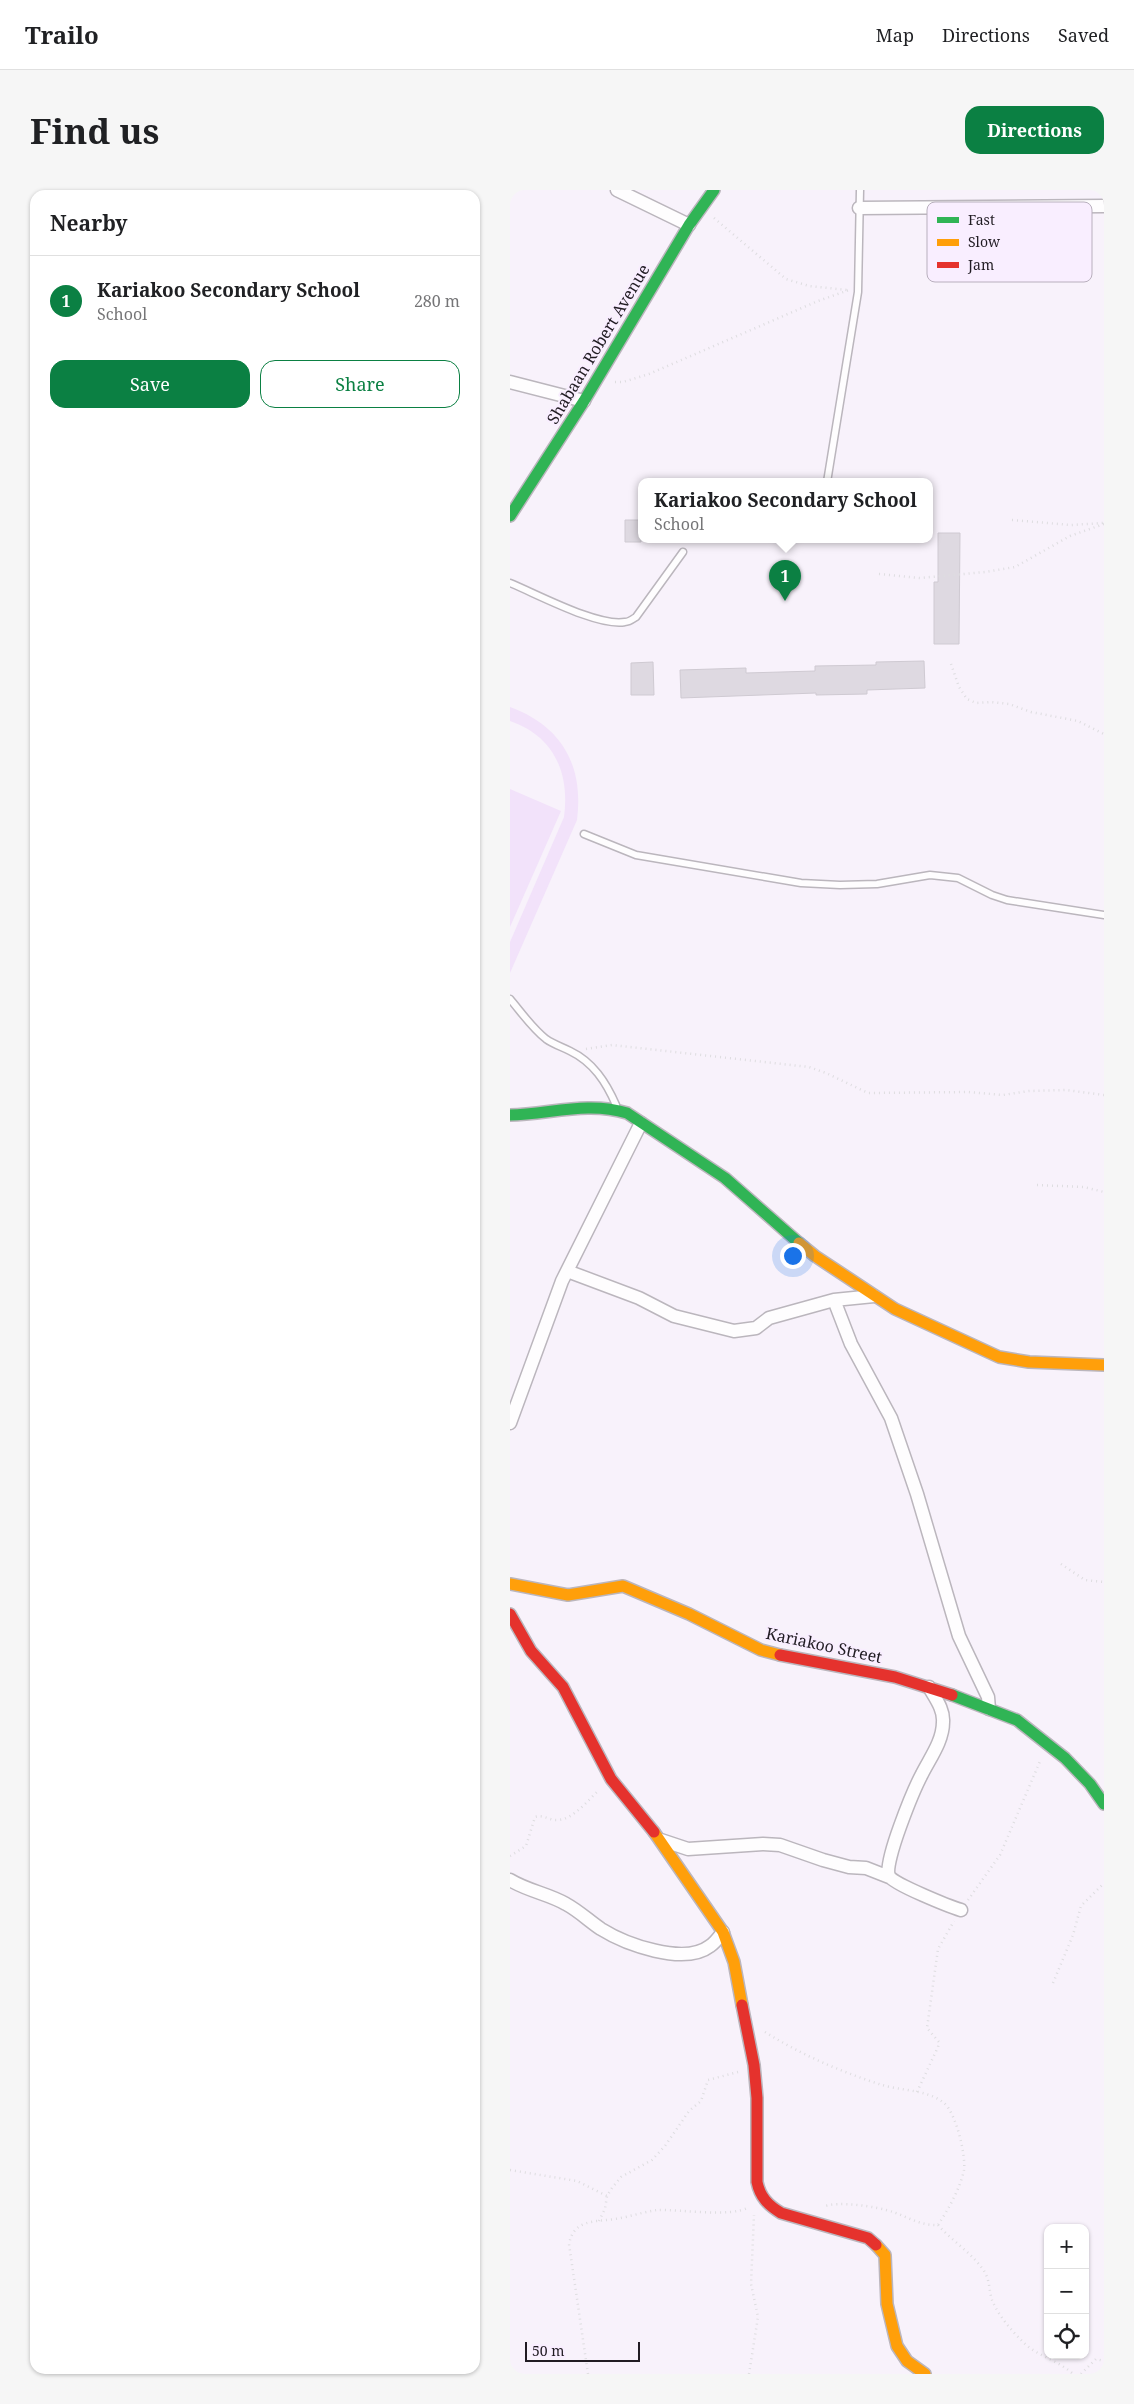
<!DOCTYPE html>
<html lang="en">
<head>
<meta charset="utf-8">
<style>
	body { margin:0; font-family:"Noto Serif",serif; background:#f6f6f6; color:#202124 }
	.controls { position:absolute; right:15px; bottom:15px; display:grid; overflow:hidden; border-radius:10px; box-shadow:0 1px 4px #0004 }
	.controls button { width:45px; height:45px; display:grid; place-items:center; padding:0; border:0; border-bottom:1px solid #e0e0e0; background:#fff; color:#202124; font:25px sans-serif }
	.scale { position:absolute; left:15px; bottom:12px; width:115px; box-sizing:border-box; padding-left:5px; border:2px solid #211c23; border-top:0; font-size:14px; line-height:18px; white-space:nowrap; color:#211c23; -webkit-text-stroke:4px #f9eeff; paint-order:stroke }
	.you { position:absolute; left:282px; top:1065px; width:18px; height:18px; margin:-12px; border:4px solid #fff; border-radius:50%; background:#1a73e8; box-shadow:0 0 0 8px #1a73e833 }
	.badge { display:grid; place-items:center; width:32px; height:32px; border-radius:50%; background:#0b8043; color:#fff; font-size:16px; font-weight:700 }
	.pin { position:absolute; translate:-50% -41px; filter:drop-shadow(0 1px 2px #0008) }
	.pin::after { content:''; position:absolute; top:26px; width:18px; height:15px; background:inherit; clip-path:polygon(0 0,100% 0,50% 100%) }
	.popup { position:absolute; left:128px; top:288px; width:295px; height:65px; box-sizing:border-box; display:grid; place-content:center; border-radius:10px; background:#fff; filter:drop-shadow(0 1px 4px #0005); font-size:16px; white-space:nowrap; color:#757577 }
	.popup b { font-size:19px; color:#202124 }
	.popup::after { content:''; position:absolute; left:50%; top:100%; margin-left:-10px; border:10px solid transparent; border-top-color:#fff }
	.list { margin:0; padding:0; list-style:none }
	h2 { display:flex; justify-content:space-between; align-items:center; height:65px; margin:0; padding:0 20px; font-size:21px }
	h2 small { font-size:16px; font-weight:400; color:#757577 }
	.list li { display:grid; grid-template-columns:32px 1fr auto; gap:15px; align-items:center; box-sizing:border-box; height:90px; padding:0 20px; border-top:1px solid #e0e0e0 }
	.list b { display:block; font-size:19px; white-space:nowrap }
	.list p { margin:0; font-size:16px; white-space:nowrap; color:#757577 }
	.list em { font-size:16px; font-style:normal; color:#757577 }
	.actions { display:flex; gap:10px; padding:15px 20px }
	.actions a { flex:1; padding:11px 0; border:1px solid #0b8043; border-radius:15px; text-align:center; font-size:18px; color:#0b8043 }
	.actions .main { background:#0b8043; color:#fff }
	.icon { flex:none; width:28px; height:28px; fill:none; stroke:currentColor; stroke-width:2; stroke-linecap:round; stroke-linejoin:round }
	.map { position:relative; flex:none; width:594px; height:2184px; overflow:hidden; border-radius:15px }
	header { display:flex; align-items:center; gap:30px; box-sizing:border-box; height:70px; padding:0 25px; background:#fff; border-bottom:1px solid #e0e0e0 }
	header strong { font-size:24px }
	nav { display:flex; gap:28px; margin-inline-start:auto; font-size:18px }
	.intro { display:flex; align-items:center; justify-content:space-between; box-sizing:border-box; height:120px; padding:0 30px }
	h1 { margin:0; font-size:35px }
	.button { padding:12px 22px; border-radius:15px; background:#0b8043; color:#fff; font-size:18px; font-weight:700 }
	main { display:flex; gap:30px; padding:0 30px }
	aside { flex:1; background:#fff; border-radius:15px; box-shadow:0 1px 4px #0004 }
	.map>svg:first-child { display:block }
	.green { fill:#f2e2fa }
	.building { fill:#ded9e1; stroke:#cfcad2 }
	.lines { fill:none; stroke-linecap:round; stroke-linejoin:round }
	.lane-casing { stroke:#bbb6bd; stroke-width:9 }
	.street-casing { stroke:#bbb6bd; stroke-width:15 }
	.fast-casing { stroke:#bbb6bd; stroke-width:14 }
	.slow-casing { stroke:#bbb6bd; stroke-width:14 }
	.jam-casing { stroke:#bbb6bd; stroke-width:14 }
	.path { stroke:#dedde0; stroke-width:2.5; stroke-dasharray:1 4; stroke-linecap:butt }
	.lane { stroke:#fefdfe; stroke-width:6 }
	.street { stroke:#fefdfe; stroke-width:12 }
	.fast { stroke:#30b455; stroke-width:11 }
	.slow { stroke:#ff9f0a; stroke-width:11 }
	.jam { stroke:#e5322d; stroke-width:11 }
	.labels { text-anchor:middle; stroke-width:4; stroke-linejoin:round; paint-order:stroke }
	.street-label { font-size:16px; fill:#211c23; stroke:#f9eeff }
	.key { fill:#f9eeff; stroke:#b8afbd; stroke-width:1 }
	.key-label { font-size:14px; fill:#211c23 }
</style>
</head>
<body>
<header>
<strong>Trailo</strong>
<nav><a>Map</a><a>Directions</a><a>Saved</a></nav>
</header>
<div class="intro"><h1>Find us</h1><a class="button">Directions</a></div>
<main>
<aside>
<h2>Nearby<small></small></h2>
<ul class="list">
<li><span class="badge">1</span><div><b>Kariakoo Secondary School</b><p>School</p></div><em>280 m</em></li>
</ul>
<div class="actions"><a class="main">Save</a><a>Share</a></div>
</aside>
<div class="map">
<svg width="594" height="2184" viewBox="0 0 594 2184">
	<rect width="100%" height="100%" fill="#f8f2fb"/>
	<path class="green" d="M0,517C52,536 74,576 67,630L0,783V752L54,627C60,583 44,546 0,531Z
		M0,599L51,621L0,737Z"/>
	<path class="building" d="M115,330H131V352H115Z
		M428,343H450L449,454H424V392H428Z
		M414,471L415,498L357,500V504L306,505V503L171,508L170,480L236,478V483L305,481V476L366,475V472Z
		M143,472L144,505H121V473Z"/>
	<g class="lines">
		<g class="lane-casing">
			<path id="lane" d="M317,292L348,102L350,0
				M0,393C27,404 88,437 115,432C119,432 123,429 126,427L173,362
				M74,644L126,665L291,693L330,695L367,694L420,685L448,688L482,705L497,710L594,725
				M0,809C11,822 22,838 36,849C43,854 52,857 60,861C83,872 96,892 106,915"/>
		</g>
		<g class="street-casing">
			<path id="street" d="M107,0L179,35
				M349,18L594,16
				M0,192L74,211
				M57,1081L129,1108L164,1126L224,1141L246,1138L259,1128L324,1110L364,1106
				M324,1110L341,1154L381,1228L407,1304L449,1446L478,1507L479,1519
				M0,1233L52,1091L131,933
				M419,1497C425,1508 434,1519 433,1532C433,1551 420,1568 412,1584C404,1599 373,1673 379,1686C383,1694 441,1717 451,1720
				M151,1650L178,1659L253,1654L270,1655L313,1670L339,1677L356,1678L379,1687
				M0,1690C18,1701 39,1704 56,1714C69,1721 79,1731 91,1739C115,1754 174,1776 200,1756C205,1753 209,1747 213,1742"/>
		</g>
		<g class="fast-casing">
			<path id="fast" d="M0,326L74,211L179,35L204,0
				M0,925C40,924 78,911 117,923L215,988L289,1053
				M442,1505L507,1530L555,1568L580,1594L594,1614"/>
		</g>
		<g class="slow-casing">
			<path id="slow" d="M289,1053L305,1066L385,1119L489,1167L519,1172L594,1175
				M0,1394L58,1405L113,1396L179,1424L251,1460L270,1465
				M144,1642L213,1742L224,1772L232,1815
				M366,2055L375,2065L377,2114L387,2156L397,2171L415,2184"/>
		</g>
		<g class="jam-casing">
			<path id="jam" d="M0,1424L21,1461L53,1497L101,1589L144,1642
				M270,1465L385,1487L442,1505
				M232,1815L244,1875L247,1908V1992C250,2007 258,2015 271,2023L358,2048L366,2055"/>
		</g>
		<path class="path" d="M204,28L276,89L299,96L337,100
			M105,192H113L139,184L308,111L339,100
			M502,330L561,335L593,333
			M369,384L410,388L475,382L505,377L560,346L594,334
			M441,474L449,497L457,509L466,513L481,512L499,514L521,522L568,531L594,544
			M76,859L102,855L299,877L316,883L358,903L458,902L493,905L519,901L556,900L594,905
			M527,995L574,997L594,1002
			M551,1374L575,1390L594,1392
			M0,1666L16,1656L25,1627C34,1624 40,1631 48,1630C64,1629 78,1610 89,1600
			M458,1710L490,1665L531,1569
			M543,1793L563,1745L571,1716L594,1693
			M255,1842C290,1864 329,1881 369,1894C389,1901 417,1899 434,1913C446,1923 456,1965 454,1980C450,1999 438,2020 428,2035C411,2036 398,2027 383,2022C369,2017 326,2010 313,2017
			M407,1902L428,1857L429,1852L417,1838L428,1759L444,1731
			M0,1980L67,1991L97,2006
			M89,2031L95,2019L97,2006L102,1998L111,1987L142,1970L155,1956L179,1921L191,1911L198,1890L228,1882
			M428,2035C442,2051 462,2063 474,2081C480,2090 479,2101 482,2110C488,2125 501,2140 512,2151C526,2166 548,2170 563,2184
			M78,2184L59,2054C64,2029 84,2032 105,2029C119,2027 133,2022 147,2020C170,2019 221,2028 239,2017
			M239,2184L248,2127L241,2094L244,2025
			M571,2184L586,2169L594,2171"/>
		<use href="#lane" class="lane"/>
		<use href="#street" class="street"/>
		<use href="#fast" class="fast"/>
		<use href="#slow" class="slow"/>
		<use href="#jam" class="jam"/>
	</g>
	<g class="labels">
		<g class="street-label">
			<text transform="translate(88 154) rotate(-59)" y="6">Shabaan Robert Avenue</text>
			<text transform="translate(314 1455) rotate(12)" y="6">Kariakoo Street</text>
		</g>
	</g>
	<rect x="417" y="12" width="165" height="80" rx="8" class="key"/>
	<rect x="427" y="27" width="22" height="6" fill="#30b455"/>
	<rect x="427" y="49" width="22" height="7" fill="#ff9f0a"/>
	<rect x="427" y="72" width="22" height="6" fill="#e5322d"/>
	<g class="key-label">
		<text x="458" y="35">Fast</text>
		<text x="458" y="57">Slow</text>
		<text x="458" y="80">Jam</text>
	</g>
</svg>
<div class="controls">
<button>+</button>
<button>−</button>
<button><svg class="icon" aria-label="locate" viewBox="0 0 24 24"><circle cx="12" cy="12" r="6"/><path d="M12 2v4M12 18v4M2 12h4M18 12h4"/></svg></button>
</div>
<div class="scale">50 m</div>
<div class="you"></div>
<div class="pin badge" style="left:275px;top:411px">1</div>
<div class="popup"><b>Kariakoo Secondary School</b>School</div>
</div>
</main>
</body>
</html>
